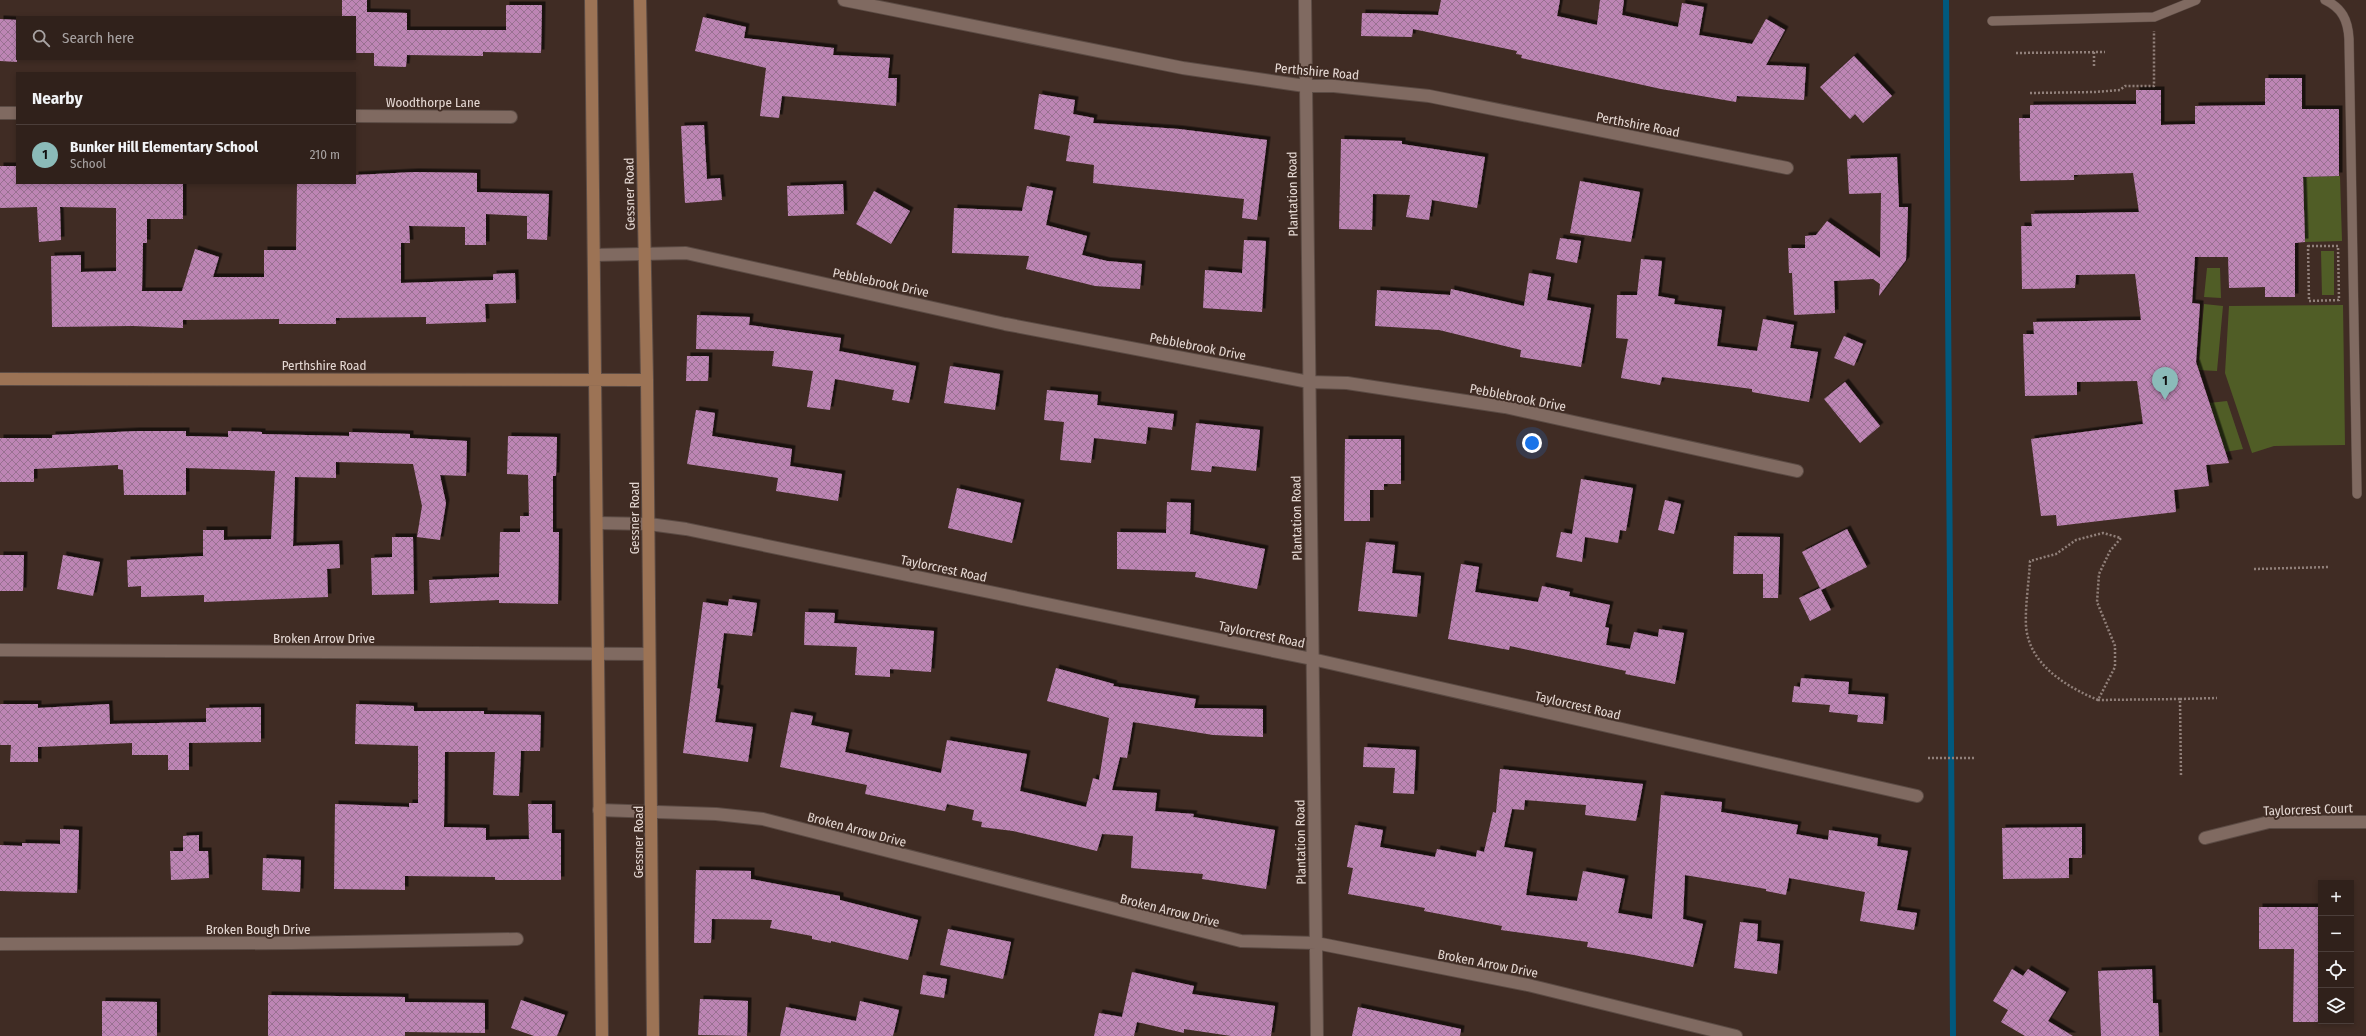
<!DOCTYPE html>
<html lang="en">
<head>
<meta charset="utf-8">
<style>
	body { margin:0; font-family:"Fira Sans Condensed",sans-serif; background:#382924; color:#f1f3f6 }
	.controls { position:absolute; right:12px; bottom:12px; display:grid; overflow:hidden; border-radius:0px; box-shadow:0 2px 6px #0003 }
	.controls button { width:36px; height:36px; display:grid; place-items:center; padding:0; border:0; border-bottom:1px solid #4b3e3a; background:#30211b; color:#f1f3f6; font:20px sans-serif }
	.you { position:absolute; left:1532px; top:443px; width:14px; height:14px; margin:-10px; border:3px solid #fff; border-radius:50%; background:#1a73e8; box-shadow:0 0 0 6px #1a73e833 }
	.badge { display:grid; place-items:center; width:26px; height:26px; border-radius:50%; background:#8bbbb9; color:#111; font-size:13px; font-weight:700 }
	.pin { position:absolute; translate:-50% -33px; filter:drop-shadow(0 1px 2px #0008) }
	.pin::after { content:''; position:absolute; top:21px; width:14px; height:12px; background:inherit; clip-path:polygon(0 0,100% 0,50% 100%) }
	.list { margin:0; padding:0; list-style:none }
	h2 { display:flex; justify-content:space-between; align-items:center; height:52px; margin:0; padding:0 16px; font-size:17px }
	h2 small { font-size:13px; font-weight:400; color:#a8a3a3 }
	.list li { display:grid; grid-template-columns:26px 1fr auto; gap:12px; align-items:center; box-sizing:border-box; height:60px; padding:0 16px; border-top:1px solid #4b3e3a }
	.list b { display:block; font-size:15px; white-space:nowrap }
	.list p { margin:0; font-size:13px; white-space:nowrap; color:#a8a3a3 }
	.list em { font-size:13px; font-style:normal; color:#a8a3a3 }
	.icon { flex:none; width:22px; height:22px; fill:none; stroke:currentColor; stroke-width:2; stroke-linecap:round; stroke-linejoin:round }
	.map { position:relative; flex:none; width:2366px; height:1036px; overflow:hidden }
	.search { position:absolute; background:#30211b; box-shadow:0 2px 6px #0003; left:16px; top:16px; width:340px; height:44px; display:flex; align-items:center; gap:10px; box-sizing:border-box; padding:0 14px; border-radius:0px; color:#a8a3a3; font-size:15px }
	.panel { position:absolute; background:#30211b; box-shadow:0 2px 6px #0003; left:16px; top:72px; width:340px; height:112px; border-radius:0px }
	.map>svg:first-child { display:block }
	.grass { fill:#505d26 }
	.lines { fill:none; stroke-linecap:round; stroke-linejoin:round }
	.stream { stroke:#01597e; stroke-width:6 }
	.building { fill:url(#building-cross-hatch); filter:url(#shadow) }
	.lane-casing { stroke:#5b4b44; stroke-width:10 }
	.street-casing { stroke:#5b4b44; stroke-width:14 }
	.secondary-casing { stroke:#5b4b44; stroke-width:14 }
	.path { stroke:#91807a; stroke-width:2.5; stroke-dasharray:2 2; stroke-linecap:butt }
	.lane { stroke:#806a61; stroke-width:9 }
	.street { stroke:#806a61; stroke-width:12 }
	.secondary { stroke:#9c7355; stroke-width:12 }
	.labels { text-anchor:middle; stroke-width:4; stroke-linejoin:round; paint-order:stroke }
	.street-label { font-size:13px; fill:#e5d8d3; stroke:#402c24 }
</style>
</head>
<body>
<div class="map">
<svg width="2366" height="1036" viewBox="0 0 2366 1036">
	<defs>
		<pattern id="building-cross-hatch" width="8" height="8" patternUnits="userSpaceOnUse"><rect width="8" height="8" fill="#bd85b4"/><path d="M0 0l8 8M0 8l8-8" fill="none" stroke="#997191"/></pattern>
		<filter id="shadow"><feDropShadow dx="3.5" dy="-3.5" stdDeviation="0" flood-color="#0009"/></filter>
	</defs>
	<rect width="100%" height="100%" fill="#402c24"/>
	<path class="grass" d="M2340,176L2342,241L2305,242L2303,177Z
		M2321,251H2334V295H2322Z
		M2207,268H2220L2221,298L2204,297Z
		M2204,304L2223,306L2217,371L2198,370Z
		M2343,305L2345,445L2274,446L2252,453L2225,373L2229,306Z
		M2227,401L2243,449L2225,452L2209,403Z"/>
	<g class="lines">
		<path class="stream" d="M1946,0L1953,1036"/>
	</g>
	<path class="building" d="M342,0H367V12L407,13V30H506V5H542L541,53L483,52V56L407,55L406,67L374,66V53H355V17H342Z
		M1441,0H1560L1557,16L1597,25L1600,0H1624L1622,15L1678,27L1682,3L1704,7L1699,35L1752,44L1766,19L1785,30L1766,65L1806,67L1804,100L1737,96L1736,102L1661,89L1521,58L1522,55L1516,54L1517,51L1413,29L1412,37L1361,36L1362,13L1438,15Z
		M703,17L746,27L744,38L834,48L833,55L890,58L888,78H897L896,106L782,96L779,118L760,116L766,68L695,51Z
		M0,19L17,20V62L0,61Z
		M1854,56L1892,96L1863,123L1855,114L1850,119L1820,87Z
		M2265,78H2302V109H2339V176L2303,177L2305,242L2295,243V297H2265V287L2229,288L2228,257H2195L2192,303L2200,304L2196,362L2229,463L2206,465L2209,486L2174,490L2176,512L2057,526L2056,515L2041,516L2031,439L2143,424L2137,381L2077,382V395L2025,396L2023,334H2034L2033,322L2141,320L2135,274L2076,275L2075,288L2022,289L2021,226H2032L2031,214L2139,212L2133,173L2074,175V180L2020,181L2019,118H2030V105L2136,104V90H2161V125L2195,124V106L2265,105Z
		M1039,94L1075,100L1073,114L1094,118L1093,123L1179,129L1267,140L1257,220L1242,218L1244,199L1093,183L1094,165L1066,161L1070,136L1034,129Z
		M704,125L707,179L720,178L722,200L685,203L681,126Z
		M1341,139L1402,141V144L1485,157L1477,208L1432,200L1429,220L1406,217L1410,195L1373,194L1372,230L1339,229Z
		M1897,157L1899,207H1908L1906,260L1879,296L1880,284L1873,279L1834,281L1835,313L1794,315L1792,273H1789L1788,248H1805V236L1816,235L1827,221L1880,258L1881,193L1849,194L1847,159Z
		M0,166H17V183H183V219H147V243H143L142,291H182L195,249L219,257L213,277H264V250H296L297,183H355V175L415,172L477,173V192L549,194L547,240L527,239V216L486,214V245H465V227L409,226L410,243H401V283L493,280V274L515,273L516,303L485,304L486,322L426,324V317L336,318V324H279V319L183,320V328L133,326L52,327L51,256L81,255V272L116,271V208L60,207L61,240L39,242L37,207L0,208Z
		M1580,181L1640,192L1631,242L1570,233Z
		M843,184L844,214L788,216L787,186Z
		M1027,186L1053,191L1046,225L1087,236L1082,255L1107,261L1142,264L1140,289L1095,286L1026,269L1029,256L952,253L954,208L1022,211Z
		M874,191L910,211L891,244L856,224Z
		M1560,238L1581,241L1577,263L1556,259Z
		M1244,240L1266,241L1262,312L1203,308L1205,270L1242,273Z
		M1641,259L1662,261L1658,296L1675,299L1674,304L1722,310L1717,346L1757,351L1763,319L1794,325L1790,348L1818,352L1809,402L1752,392V389L1662,377L1660,385L1621,378L1628,339L1616,338L1617,295H1637Z
		M1529,273L1551,277L1547,300L1591,308L1581,367L1520,357L1521,350L1439,330L1375,326L1377,290L1450,295L1451,289L1524,306Z
		M697,315L750,317L749,325L841,338L839,351L916,366L909,403L892,400L894,390L835,379L830,410L807,407L813,371L772,366L774,351L696,349Z
		M1844,336L1863,344L1854,366L1834,358Z
		M687,356H709L708,381H686Z
		M950,366L1000,374L995,410L944,403Z
		M1845,382L1880,426L1860,443L1824,399Z
		M1047,390L1098,395L1097,405L1174,414L1172,430L1148,427L1146,444L1094,438L1091,463L1060,460L1064,422L1044,420Z
		M696,410L715,413L712,436L792,449L790,466L842,474L838,501L776,491L778,478L687,464Z
		M1196,423L1260,430L1256,471L1212,466L1211,472L1191,470Z
		M137,431H186V436L228,437V431L262,432V434L349,436V432L410,434V438L467,441L466,476L440,475L446,503L440,540L417,537L422,506L413,464L336,462V478L295,477L293,546L339,544L340,568L327,569L328,597L204,602V595L141,597V586L128,587L127,560L203,556V530H224V540L271,539L275,471L186,468V495H124L123,470L118,469V465L34,469V482H0V438H52V435Z
		M508,436L557,437L556,476H553V532H559L558,604L499,603V600L430,603L429,580L499,577L500,532H520V516H529L528,475L507,474Z
		M1345,439H1401V484H1384V490H1370V521H1344Z
		M1581,479L1633,488L1626,531L1620,530L1618,543L1585,537L1582,562L1556,557L1561,532L1572,534Z
		M957,488L1021,503L1012,543L948,528Z
		M1665,500L1681,504L1674,534L1658,530Z
		M1167,502L1191,503L1190,534L1265,549L1257,589L1195,577L1196,572L1117,569V532L1166,533Z
		M1847,529L1867,567L1821,590L1802,552Z
		M1734,536L1780,537L1778,598H1763V574H1733Z
		M392,537H413L414,594L372,595L371,558L392,557Z
		M1366,542L1395,545L1392,573L1421,576L1417,617L1358,611Z
		M0,555H24L23,591H0Z
		M63,555L100,562L93,596L57,589Z
		M1461,564L1479,567L1475,592L1538,602L1542,586L1570,592L1569,596L1610,605L1605,627L1609,628L1606,645L1630,649L1634,632L1658,637L1659,629L1684,633L1675,684L1625,674L1626,671L1510,646L1509,650L1448,639Z
		M1820,588L1831,610L1810,621L1799,598Z
		M729,599L757,603L752,636L724,633L717,688L720,689L715,722L753,727L748,762L683,753L703,602L728,606Z
		M805,612L835,613L834,623L934,631L931,672L890,669V677L855,675L857,647L804,645Z
		M1056,668L1114,684L1113,686L1196,699L1194,708L1263,709V737L1213,735L1133,722L1127,758L1120,757L1112,790L1157,793L1155,811L1194,814L1193,817L1275,830L1266,889L1202,879L1203,874L1131,868L1133,836L1102,834L1097,851L1013,831L981,827L982,822L972,820L974,810L947,804L945,811L865,794L867,785L780,767L791,712L813,716L811,725L849,733L845,752L941,773L947,740L1027,754L1020,791L1086,807L1093,778L1099,780L1109,718L1047,701Z
		M1801,678L1849,682L1848,694L1885,697L1883,724L1857,722L1858,715L1829,712L1830,705L1792,702L1794,686L1800,687Z
		M0,704H38V708L109,704L110,724L206,722V708L261,707V742L189,743V770H168V755H132V743L38,747V762H10L11,745H0Z
		M356,704L414,706V711H484V714L541,715L540,751H521L519,796L493,795L495,752H445L444,827L486,828V840L529,839L528,804H552V833H561V880H495V877L405,876V890L334,889L335,804L409,807V803H418V746L355,744Z
		M1364,747L1416,750L1414,794L1393,793L1395,768L1363,767Z
		M1500,769L1643,784L1636,821L1585,815L1586,805L1525,800L1524,810L1512,809L1504,847L1533,852L1526,895L1577,901L1583,871L1625,879L1618,913L1652,919L1661,795L1722,802L1721,812L1798,825L1796,834L1828,840L1829,830L1878,838L1877,846L1908,851L1897,910L1917,913L1914,930L1860,921L1865,892L1789,878L1786,895L1766,891V889L1685,875L1683,919L1703,924L1693,967L1634,955L1587,947L1588,942L1501,930L1502,926L1424,911L1425,908L1348,894L1353,868L1347,867L1355,825L1383,830L1380,847L1435,857L1437,849L1476,857L1477,850L1484,852L1493,812L1496,813Z
		M2082,827V858H2069V878L2003,879L2002,828Z
		M60,829L79,830L77,893L0,891V845L22,846V843L60,844Z
		M199,835V851H208L209,878L171,880L170,851H183V836Z
		M263,858L301,860L300,892L262,890Z
		M696,870L751,871V879L840,896V900L918,920L908,960L831,941V943L812,939V936L770,928L772,920L712,919L711,943H694Z
		M2259,907H2321V1022H2293L2294,949H2259Z
		M1740,922L1758,924L1757,941L1780,944L1777,974L1734,968Z
		M948,929L1011,942L1003,979L940,965Z
		M2012,969L2023,976L2028,969L2066,992L2048,1021L2073,1036H2025L2001,1022L2008,1010L1993,1001Z
		M2152,969L2153,1003H2158L2159,1036H2101L2098,971Z
		M1132,972L1194,986L1192,994L1275,1006L1271,1036H1231L1184,1029V1033L1137,1022L1134,1036H1094L1099,1013L1122,1017Z
		M923,975L947,979L944,998L920,994Z
		M268,995L405,997V1002L485,1003V1033L405,1032V1036H268Z
		M700,999L748,1001L747,1036L698,1035Z
		M521,1000L565,1015L557,1036H534L511,1028Z
		M102,1001L157,1002V1036H102Z
		M860,1001L899,1010L893,1036H780L786,1007L856,1021Z
		M1358,1007L1461,1029L1460,1036H1352Z"/>
	<g class="lines">
		<g class="lane-casing">
			<path id="lane" d="M2325,0C2342,8 2348,20 2349,39L2357,494
				M1992,21L2154,17L2196,0"/>
		</g>
		<g class="street-casing">
			<path id="street" d="M844,0L1183,68L1305,86H1334L1429,96L1787,168
				M1305,0L1317,1036
				M0,113H17
				M355,116L511,117
				M594,255L686,253L1005,324L1309,382L1347,383L1505,407L1797,471
				M597,523L649,524L686,529L1312,659L1917,796
				M0,650L649,654
				M599,810L716,814L763,819L1241,941L1316,943L1528,985L1736,1036
				M2205,838L2269,822H2366
				M0,944L292,943L517,939"/>
		</g>
		<g class="secondary-casing">
			<path id="secondary" d="M591,0L602,1036
				M640,0L647,380L653,1036
				M0,379L647,380"/>
		</g>
		<path class="path" d="M2094,52V68
			M2016,53L2105,52
			M2030,93L2095,92L2120,90L2125,86H2154V31
			M2308,246H2338L2339,300L2309,301Z
			M2254,569L2330,567
			M2180,699L2217,698
			M2098,700C2067,687 2029,665 2026,626C2025,605 2029,582 2030,561L2056,554L2076,540L2103,533L2121,538L2110,551L2099,574L2097,602L2115,646V667L2098,700L2180,699L2181,777
			M1928,758H1974"/>
		<use href="#lane" class="lane"/>
		<use href="#street" class="street"/>
		<use href="#secondary" class="secondary"/>
	</g>
	<g class="labels">
		<g class="street-label">
			<text transform="translate(1317 71) rotate(5)" y="5">Perthshire Road</text>
			<text x="433" y="107">Woodthorpe Lane</text>
			<text transform="translate(1638 124) rotate(11)" y="5">Perthshire Road</text>
			<text transform="translate(629 194) rotate(-91)" y="5">Gessner Road</text>
			<text transform="translate(1292 194) rotate(-91)" y="5">Plantation Road</text>
			<text transform="translate(881 282) rotate(12)" y="5">Pebblebrook Drive</text>
			<text transform="translate(1198 346) rotate(11)" y="5">Pebblebrook Drive</text>
			<text x="324" y="370">Perthshire Road</text>
			<text transform="translate(1518 397) rotate(11)" y="5">Pebblebrook Drive</text>
			<text transform="translate(634 518) rotate(-90)" y="5">Gessner Road</text>
			<text transform="translate(1296 518) rotate(-91)" y="5">Plantation Road</text>
			<text transform="translate(944 568) rotate(12)" y="5">Taylorcrest Road</text>
			<text transform="translate(1262 634) rotate(12)" y="5">Taylorcrest Road</text>
			<text x="324" y="643">Broken Arrow Drive</text>
			<text transform="translate(1578 705) rotate(13)" y="5">Taylorcrest Road</text>
			<text transform="translate(2308 809) rotate(-2)" y="5">Taylorcrest Court</text>
			<text transform="translate(857 829) rotate(15)" y="5">Broken Arrow Drive</text>
			<text transform="translate(638 842) rotate(-90)" y="5">Gessner Road</text>
			<text transform="translate(1300 842) rotate(-91)" y="5">Plantation Road</text>
			<text transform="translate(1170 910) rotate(14)" y="5">Broken Arrow Drive</text>
			<text x="258" y="934">Broken Bough Drive</text>
			<text transform="translate(1488 963) rotate(11)" y="5">Broken Arrow Drive</text>
		</g>
	</g>
</svg>
<div class="controls">
<button>+</button>
<button>−</button>
<button><svg class="icon" aria-label="locate" viewBox="0 0 24 24"><circle cx="12" cy="12" r="6"/><path d="M12 2v4M12 18v4M2 12h4M18 12h4"/></svg></button>
<button><svg class="icon" aria-label="layers" viewBox="0 0 24 24"><path d="M12 4l9 5-9 5-9-5zM3 14l9 5 9-5"/></svg></button>
</div>
<div class="you"></div>
<div class="pin badge" style="left:2165px;top:400px">1</div>
<div class="search"><svg class="icon" aria-label="search" viewBox="0 0 24 24"><circle cx="10" cy="10" r="6"/><path d="M15 15l6 6"/></svg>Search here</div>
<section class="panel">
<h2>Nearby<small></small></h2>
<ul class="list">
<li><span class="badge">1</span><div><b>Bunker Hill Elementary School</b><p>School</p></div><em>210 m</em></li>
</ul>
</section>
</div>
</body>
</html>
